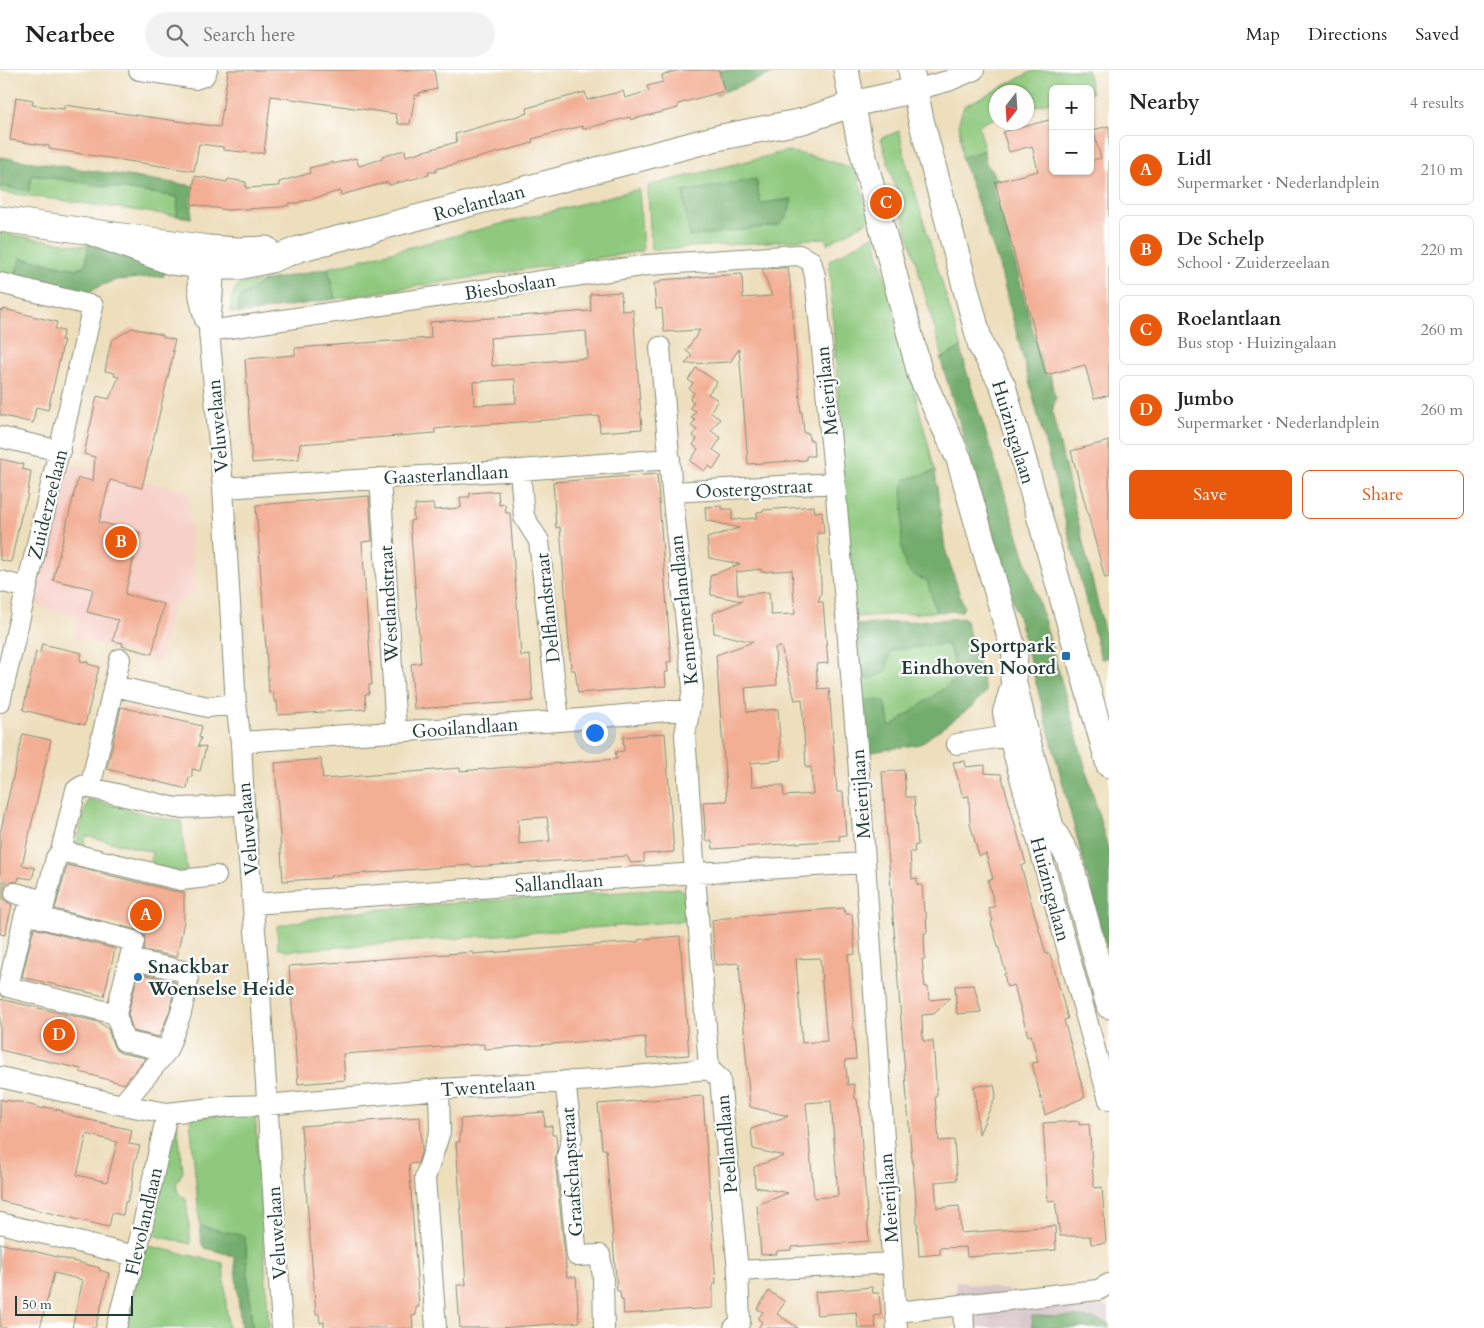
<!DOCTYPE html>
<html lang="en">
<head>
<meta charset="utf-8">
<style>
	body { margin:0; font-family:Cardo,serif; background:#f2f2f2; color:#222 }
	.controls { position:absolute; right:15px; top:15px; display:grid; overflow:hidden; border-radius:8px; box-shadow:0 1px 4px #0004 }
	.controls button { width:45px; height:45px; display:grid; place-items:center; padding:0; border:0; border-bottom:1px solid #e0e0e0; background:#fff; color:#222; font:25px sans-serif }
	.compass { position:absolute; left:989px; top:15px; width:45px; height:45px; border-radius:50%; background:#fff; box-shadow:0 1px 4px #0004; rotate:197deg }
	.scale { position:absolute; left:15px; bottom:12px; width:118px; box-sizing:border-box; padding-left:5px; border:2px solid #1f3d34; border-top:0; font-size:14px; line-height:18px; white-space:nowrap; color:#1f3d34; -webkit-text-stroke:4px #fff; paint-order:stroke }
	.you { position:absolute; left:594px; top:662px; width:18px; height:18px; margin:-12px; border:4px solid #fff; border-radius:50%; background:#1a73e8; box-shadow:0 0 0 8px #1a73e833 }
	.badge { display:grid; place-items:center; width:32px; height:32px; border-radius:50%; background:#ea580c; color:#fff; font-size:16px; font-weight:700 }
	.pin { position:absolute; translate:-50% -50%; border:2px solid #fff; box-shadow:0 1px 5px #0006 }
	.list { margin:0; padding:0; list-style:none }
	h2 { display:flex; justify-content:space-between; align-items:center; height:65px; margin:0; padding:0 20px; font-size:21px }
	h2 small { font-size:16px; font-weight:400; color:#767676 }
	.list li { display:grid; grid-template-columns:32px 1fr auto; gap:15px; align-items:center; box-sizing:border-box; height:70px; margin:0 10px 10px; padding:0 10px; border:1px solid #e0e0e0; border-radius:8px }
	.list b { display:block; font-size:19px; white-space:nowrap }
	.list p { margin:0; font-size:16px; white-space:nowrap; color:#767676 }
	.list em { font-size:16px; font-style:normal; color:#767676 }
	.actions { display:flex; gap:10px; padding:15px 20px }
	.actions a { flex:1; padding:11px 0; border:1px solid #ea580c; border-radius:8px; text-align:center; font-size:18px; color:#ea580c }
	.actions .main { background:#ea580c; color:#fff }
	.icon { flex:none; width:28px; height:28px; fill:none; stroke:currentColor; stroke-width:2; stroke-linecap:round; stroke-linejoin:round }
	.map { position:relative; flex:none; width:1109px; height:1258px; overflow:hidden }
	header { display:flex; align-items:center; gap:30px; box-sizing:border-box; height:70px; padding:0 25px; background:#fff; border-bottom:1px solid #e0e0e0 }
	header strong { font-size:24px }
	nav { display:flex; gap:28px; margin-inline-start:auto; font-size:18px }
	.search { width:350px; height:45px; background:#f2f2f2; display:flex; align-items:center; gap:12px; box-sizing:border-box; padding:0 18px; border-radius:28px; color:#767676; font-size:19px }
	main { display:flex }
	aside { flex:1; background:#fff }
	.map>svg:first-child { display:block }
	.built { fill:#f7d0c9 }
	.industrial { fill:#d2bec1 }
	.green { fill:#8fc97e; stroke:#578359; fill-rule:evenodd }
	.forest { fill:#73ad6d; stroke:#497550 }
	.building { fill:#f3af94; fill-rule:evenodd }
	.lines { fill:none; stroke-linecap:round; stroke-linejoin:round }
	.minor-tunnel { stroke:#c4bea1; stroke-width:20; stroke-dasharray:20 10; stroke-linecap:butt }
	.minor-casing { stroke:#868e78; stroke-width:22 }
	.major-casing { stroke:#868e78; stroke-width:27 }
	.minor { stroke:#fff; stroke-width:20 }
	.major { stroke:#fff; stroke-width:25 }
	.poi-dot { fill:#1f6fb2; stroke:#fff; stroke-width:2 }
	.labels { text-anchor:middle; stroke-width:4.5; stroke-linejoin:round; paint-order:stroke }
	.street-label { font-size:19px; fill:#1f3d34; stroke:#fff }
	.poi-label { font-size:19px; font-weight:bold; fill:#1f3d34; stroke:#fff; text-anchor:end }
</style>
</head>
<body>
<header>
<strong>Nearbee</strong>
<div class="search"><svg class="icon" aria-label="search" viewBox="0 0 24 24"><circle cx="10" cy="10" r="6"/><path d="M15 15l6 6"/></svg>Search here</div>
<nav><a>Map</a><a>Directions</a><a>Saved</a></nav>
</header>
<main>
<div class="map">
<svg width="1109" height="1258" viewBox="0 0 1109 1258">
	<rect width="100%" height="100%" fill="#fff"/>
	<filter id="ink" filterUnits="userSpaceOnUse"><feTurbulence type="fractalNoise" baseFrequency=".02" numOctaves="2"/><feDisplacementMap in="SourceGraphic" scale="10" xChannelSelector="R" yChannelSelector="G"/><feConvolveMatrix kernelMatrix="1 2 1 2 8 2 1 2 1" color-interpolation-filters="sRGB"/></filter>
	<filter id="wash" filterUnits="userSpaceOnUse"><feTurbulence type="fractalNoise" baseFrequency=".0096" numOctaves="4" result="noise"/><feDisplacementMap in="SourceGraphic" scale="20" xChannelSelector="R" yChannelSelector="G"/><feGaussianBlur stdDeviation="1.12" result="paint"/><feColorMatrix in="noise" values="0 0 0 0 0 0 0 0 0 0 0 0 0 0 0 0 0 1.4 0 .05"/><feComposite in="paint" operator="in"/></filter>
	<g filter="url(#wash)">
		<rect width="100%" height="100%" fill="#eddebc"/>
		<path class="built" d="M69,394L188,421L194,523L172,535L160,591L74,568L79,547L35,536Z"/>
		<path class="industrial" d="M956,1211L1109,1238V1258H957Z"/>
		<path class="green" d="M1035,0H1087L1092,23H1090V19H1053V31L1027,39L1026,22H996V48L985,52L979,56L984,80L962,88L959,51L964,36Z
			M899,61L907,95L961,277L943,288L881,68Z
			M787,81L816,87L856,99L870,150L827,174L826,168L651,180L648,116ZM756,109L760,132L763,133L791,129L716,163L689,167Z
			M32,105L178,127L177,146L0,122V116L29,121Z
			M639,119L643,181L335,229L328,198Z
			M0,163L82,176L89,174L86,192L83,197L77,199L21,188L15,206L0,202Z
			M874,165L935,401L904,410L903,440L927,509L936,542L853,547L829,191Z
			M264,211L243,225L238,232L239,244L231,242C230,232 232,223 238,215Z
			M944,574L948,575L956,602V608L951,613L892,656L889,655L887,638L859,629L858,610L872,608L885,603L890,583L893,580Z
			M88,729L165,749L181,751L187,803L150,795L152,782L86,766L83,779L76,776Z
			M679,818L684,822L685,851L286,881L278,877L277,856L340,843L456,833Z
			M255,1043L269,1258H252L245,1167L200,1156L190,1048Z
			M177,1051L183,1102L176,1114L178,1123L186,1129L191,1174L148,1164L173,1056Z
			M145,1175L223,1193L228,1258H126Z"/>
		<path class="forest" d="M707,0H782L715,25Z
			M984,80L985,91L1001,115L993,118L1008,166L1044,303L1050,302L1053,321L1056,327L1052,342L1109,581V587L1101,589L999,195L962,88Z
			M0,87L194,116L191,148L177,146L178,127L32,105L29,121L0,116Z
			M756,109L760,132L763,133L792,129C789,140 788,149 778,155L689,167L683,122Z
			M89,174L165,199L164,206L116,210L100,216L87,223L15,206L20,188L76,199L83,197L86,192Z
			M328,198L335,229L239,244L238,232L243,225L264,211Z
			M961,277L966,300L1044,549L1109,782V888L1022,560L1002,496L940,287L943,288Z
			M935,401L945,479L964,537L962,541L936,542L927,510C894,505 902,466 903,441C903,431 901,419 904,410Z
			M965,548L986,622L971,637L920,674L866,683L859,629L878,630L885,632L889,655L892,656L951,613L956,608C956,597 953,585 948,575L944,574L893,580L890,583L885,603L872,608L858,610L854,555Z
			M200,1156L245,1166L252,1258H241L234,1186L205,1178L202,1175Z
			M1032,1246L1082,1247L1109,1253V1258H1033Z"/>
		<g id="blocks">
			<path class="building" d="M228,0H434L437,19L419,23V26L415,25L410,54H398L396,44L271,26L264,83H252L223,80V77L199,74L194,101L49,79V76L10,70L16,27L33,30L32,35L64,39V35L220,57Z
				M680,0H719L724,21L678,34V38L638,48V47L631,50L630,47L583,59L582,56L532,69L533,72L526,75L436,99V102H428L429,105L389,115L388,112L341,125L340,121L297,133H289V135L281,137L227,140L191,134L195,106L227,112L228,109L246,112V118L279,116V112L310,103L309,98L333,92V94L356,88L359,96L382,89V86L405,80L406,86L457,72L455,64L528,43L527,38L585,22L587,30L623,21L625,28L649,21L647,16L663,12L662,5Z
				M1053,49V101H1090V91L1101,88L1093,60L1109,56V325L1094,329L1085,295L1046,305L995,112L1038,101L1032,76L1009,82L1003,62Z
				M788,198L791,219L801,343L802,342L804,363H809V370H813L814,386H806V390L748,394L739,279L730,292L685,294L692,285L686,281L700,260L664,262L662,238L656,239L654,213H660V210L742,204L743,228L772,226L762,199Z
				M621,222L622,241L633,240L642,359L600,362L599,346L453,357L435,359V363L300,374L299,389L252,393L245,289L295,285V278L431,268L430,252L591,241L590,224ZM586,261L588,288L492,296L490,268ZM515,309L516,333L474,335L473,312Z
				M4,239L57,252L55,259L64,261L61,270H64L61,279H62L48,340L36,337L33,353L0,345V240L4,241Z
				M132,258L163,265V267L175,270L172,281H174L142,418L110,410L99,452L140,462L125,524L164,534L152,584L122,576L123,573L113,571L118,550L87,542L93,519L53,510L78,408L93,411L95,387L84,384L97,326L109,329L119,307L114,306L115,303L105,301L111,271Z
				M696,298L717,312L708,324L718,330L710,342L720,349L711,361L721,368L713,380L722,386L714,399L708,396L704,401L690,391L698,379L693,375L697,369L693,366L697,360L691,356L695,350L691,348L696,341L690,338L694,332L690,329L694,323L689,319L693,313L688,310Z
				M1109,371V507L1105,508L1071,381Z
				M0,389L23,394L22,399L31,401L27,428L21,446L11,492L0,490Z
				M657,404L671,592H667L668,602H665L666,616L578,623L575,600H571L560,457L556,458L553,412Z
				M498,421L499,435L505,434L506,443H510L521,586L530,585L533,631L414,639L411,594L421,593L410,451L414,450L413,441H415V435L433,434L434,440L461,438L460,427H470V423Z
				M369,426L372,471L362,472L372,615H369V624H365L366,639L278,645L277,631H274L273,622L269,623L256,435Z
				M722,436V439H732V450L757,448V442L764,441V440L814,436L815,442L822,441L824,463H817L821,511V523L818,532H823L828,593L816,594L818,619L829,618L837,722H843L846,765L839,766L840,770L713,779L712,771H706L703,732L727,731L716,585L753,572L714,563L713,543L742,531L711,525L710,506L740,494L709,488L707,468L739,458L706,450L705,437ZM761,499V502L792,500L795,544L771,545L769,522L738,525L736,502ZM781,577L795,630L802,629L806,698L811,697L813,724L784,726L783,715L752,716L751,693L781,690L778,639L747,642L745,618L777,615L775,578Z
				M42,574L82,583L80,591L88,592V594L99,597L85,655L23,640L36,582L40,583Z
				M121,637L202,656L199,667L201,668L198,676L206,677L200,701L192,699V707H189L187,719L107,699Z
				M665,663L674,782L644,784V792L631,793L627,786L471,797L470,795L393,801L330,806V808L283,811L275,693L321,689L323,709L460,698V701L523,696L617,689L615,682L624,681L623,667ZM547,747L550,771L519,774L518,749Z
				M23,664L51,670L22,795L35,798L32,809L19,807L18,811L11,812L7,814L4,819V827L7,832L12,835L5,865L0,864V763Z
				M965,691L966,697L985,695V703L1001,704L1026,794L1021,796L1026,814L1046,884H1050L1068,949L1064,950L1085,1027L1045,1045L1032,993L1038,992L1031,965L1028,966L1014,915L1007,917L1004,904L1006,903L991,852L993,851L989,838L995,837L988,810L993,809L986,784L979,786L970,754L969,726L963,727L953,692Z
				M904,700L906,727H914L918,775L914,776L915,782H910L912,809L917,808V815H922L924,842H926L927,863H924L925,889H922L925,917H928L929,930L950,928L934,944L922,945L923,971H933L937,1026H935L939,1071L954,1070L957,1110L935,1112L937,1138L959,1136L961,1163L1055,1156L1056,1180L967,1187L966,1177L940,1178V1184L919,1186L915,1119L910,1068L882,702Z
				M67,795L178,822H184V851L177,887L144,880L145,867L142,862L137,860L55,839Z
				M844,838L845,844H852L855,884L848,885L856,989L845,990L848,1015L854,1014L855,1029H857L858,1037H859L869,1171L791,1177V1180L777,1181V1184L761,1185L757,1135L788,1123L755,1117L754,1097L784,1086L753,1079L751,1059L788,1046L750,1037L739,893L715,895L712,850L739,846ZM820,888L827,971L802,973L796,889ZM831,1031L838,1126L814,1128L806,1033Z
				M34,858L115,879L104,926L22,907Z
				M680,866L689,985L647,988L645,967L484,979V974L343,984L345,1010L298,1014L289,896L473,882V884L595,875L638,872V870L643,869Z
				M138,903L175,912L170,940L159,967L133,961L128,944Z
				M974,915L981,942L957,944L955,916Z
				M0,929L99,952L108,959L113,974L116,980L121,983L146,988L124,1014L80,1002L81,999L0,980Z
				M994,1015L996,1025L979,1064L974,1016Z
				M703,1026L716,1214H713V1238L624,1244L623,1230H621L620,1221H617L606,1079H602L598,1034Z
				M0,1029L6,1031V1030L16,1032H20L44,1039L45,1037L63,1041L62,1042L77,1047L132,1060L129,1074L140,1076L134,1095L132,1116L127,1132H125L123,1145L112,1143L109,1157L0,1131ZM87,1064L117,1072L107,1112L77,1105Z
				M544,1042L545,1056H552V1065H556L557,1079L555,1088L567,1207H576L579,1252L500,1258H460L457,1215H466L456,1072H460L459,1063H461L460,1049Z
				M420,1047L422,1078L418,1093L409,1094L419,1237H416V1245L412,1246L413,1258H324V1252L320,1253L319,1244H316L301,1056Z
				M1079,1051V1055L1089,1054L1094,1118L1102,1117L1106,1173L1091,1174L1090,1166H1060L1055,1130L1048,1131L1043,1053Z
				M0,1173L10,1176H14L100,1198L99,1200L109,1203L102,1233L95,1258H72L83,1210L54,1203L40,1258H0Z
				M872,1217L873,1223H879L881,1245L874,1246L876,1258H858L856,1242L817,1245L815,1222Z
				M769,1221L785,1232L777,1244L798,1258H758L762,1252L758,1249L763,1242L757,1239Z"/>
		</g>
	</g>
	<g filter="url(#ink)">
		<use href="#blocks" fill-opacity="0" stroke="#868e78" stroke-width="1"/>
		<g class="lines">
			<path class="minor-tunnel" d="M0,819L15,823"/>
			<g class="minor-casing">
				<path id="minor" d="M139,0L195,9L204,6L207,0
					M914,20L948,11L974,0
					M205,184C203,187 200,191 199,194C195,209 201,236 205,250
					M210,184L214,197L212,234L209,261L223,418L236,634L241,672L244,734L259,907L282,1258
					M0,213L93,236L0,632
					M209,261L648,195L799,185L811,191L815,206L835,413L858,689L897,1258
					M660,277L672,422L693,618L685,665L709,999L720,1009L738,1201L740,1252L734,1258
					M0,367L60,381
					M520,400L524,447L539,471L559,651
					M380,408L396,661
					M223,418L520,400L670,389
					M672,422L835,413
					M0,511L27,518
					M1013,609L1003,642L1005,653L1109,1030
					M114,616L208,637L236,634
					M241,672L559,651L667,641H689
					M957,674L1009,666
					M90,718L120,589
					M216,806L181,810L61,781L76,720L82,716L176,738L211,737L244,734
					M15,823L45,831
					M253,834L696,803L865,793
					M25,844L134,871L116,944L8,917Z
					M41,848L56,788L61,781
					M116,944L124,971L167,981
					M0,1007L122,1035L167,1043L231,1036L267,1035L439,1019L593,1010L709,999
					M565,1011L572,1067L567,1087L577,1186L600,1185L603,1208L604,1258
					M122,1035L167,981L181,943L188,910L183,901L130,889
					M0,1153L135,1186
					M738,1201L892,1193
					M963,1235L964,1258
					M897,1242L1098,1220L1109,1214
					M116,1258L140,1168L167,1043
					M436,1258L425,1108L440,1062L439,1019"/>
			</g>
			<g class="major-casing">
				<path id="major" d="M846,0L859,68L920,304L959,389L1015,585L1013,609L1025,660L1051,757L1069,788L1109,936
					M911,0L921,50L981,276L1003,316L1109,695
					M0,149L208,178L238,180L266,179
					M90,162L171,192L214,197H238L271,190L299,179L717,68L803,51L853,34L914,20"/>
			</g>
			<use href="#minor" class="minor"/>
			<use href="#major" class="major"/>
		</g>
	</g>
	<g class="poi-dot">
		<rect x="1061" y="581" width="10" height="10" rx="2.5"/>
		<circle cx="138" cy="907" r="5"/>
	</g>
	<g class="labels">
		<g class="street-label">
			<text transform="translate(479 132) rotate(-15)" y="7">Roelantlaan</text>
			<text transform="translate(510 216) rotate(-9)" y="7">Biesboslaan</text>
			<text transform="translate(826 321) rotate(-96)" y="7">Meierijlaan</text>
			<text transform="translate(217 356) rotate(-95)" y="7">Veluwelaan</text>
			<text transform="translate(1014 362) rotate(73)" y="7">Huizingalaan</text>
			<text transform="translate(446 404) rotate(-3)" y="7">Gaasterlandlaan</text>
			<text transform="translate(754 418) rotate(-3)" y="7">Oostergostraat</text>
			<text transform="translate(47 434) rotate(-76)" y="7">Zuiderzeelaan</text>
			<text transform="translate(388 534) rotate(-93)" y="7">Westlandstraat</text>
			<text transform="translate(547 538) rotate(-96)" y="7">Delflandstraat</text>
			<text transform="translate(683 540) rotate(-96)" y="7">Kennemerlandlaan</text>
			<text transform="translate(465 657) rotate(-4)" y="7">Gooilandlaan</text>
			<text transform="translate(860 724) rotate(-94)" y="7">Meierijlaan</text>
			<text transform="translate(247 759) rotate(-95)" y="7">Veluwelaan</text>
			<text transform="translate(559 812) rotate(-4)" y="7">Sallandlaan</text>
			<text transform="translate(1051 819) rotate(75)" y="7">Huizingalaan</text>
			<text transform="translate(488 1016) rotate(-4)" y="7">Twentelaan</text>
			<text transform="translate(726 1074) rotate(-95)" y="7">Peellandlaan</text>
			<text transform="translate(571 1102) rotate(-94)" y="7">Graafschapstraat</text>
			<text transform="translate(888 1128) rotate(-94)" y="7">Meierijlaan</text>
			<text transform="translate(143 1151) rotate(-77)" y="7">Flevolandlaan</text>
			<text transform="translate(276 1163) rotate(-94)" y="7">Veluwelaan</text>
		</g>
		<g class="poi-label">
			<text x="1056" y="582">Sportpark<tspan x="1056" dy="22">Eindhoven Noord</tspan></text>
			<text x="148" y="903" text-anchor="start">Snackbar<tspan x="148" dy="22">Woenselse Heide</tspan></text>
		</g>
	</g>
</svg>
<div class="controls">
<button>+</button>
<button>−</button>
</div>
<svg class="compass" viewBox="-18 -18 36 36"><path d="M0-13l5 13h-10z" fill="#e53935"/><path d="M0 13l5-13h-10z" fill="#767676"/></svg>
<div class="scale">50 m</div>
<div class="you"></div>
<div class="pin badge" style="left:146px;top:845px">A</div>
<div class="pin badge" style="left:121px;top:472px">B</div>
<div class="pin badge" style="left:886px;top:133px">C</div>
<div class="pin badge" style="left:59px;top:965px">D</div>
</div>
<aside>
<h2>Nearby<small>4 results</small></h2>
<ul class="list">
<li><span class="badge">A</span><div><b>Lidl</b><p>Supermarket · Nederlandplein</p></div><em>210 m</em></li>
<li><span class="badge">B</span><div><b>De Schelp</b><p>School · Zuiderzeelaan</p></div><em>220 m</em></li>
<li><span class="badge">C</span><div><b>Roelantlaan</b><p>Bus stop · Huizingalaan</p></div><em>260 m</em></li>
<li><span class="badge">D</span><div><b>Jumbo</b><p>Supermarket · Nederlandplein</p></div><em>260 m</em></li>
</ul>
<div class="actions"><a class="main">Save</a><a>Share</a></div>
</aside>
</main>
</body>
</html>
